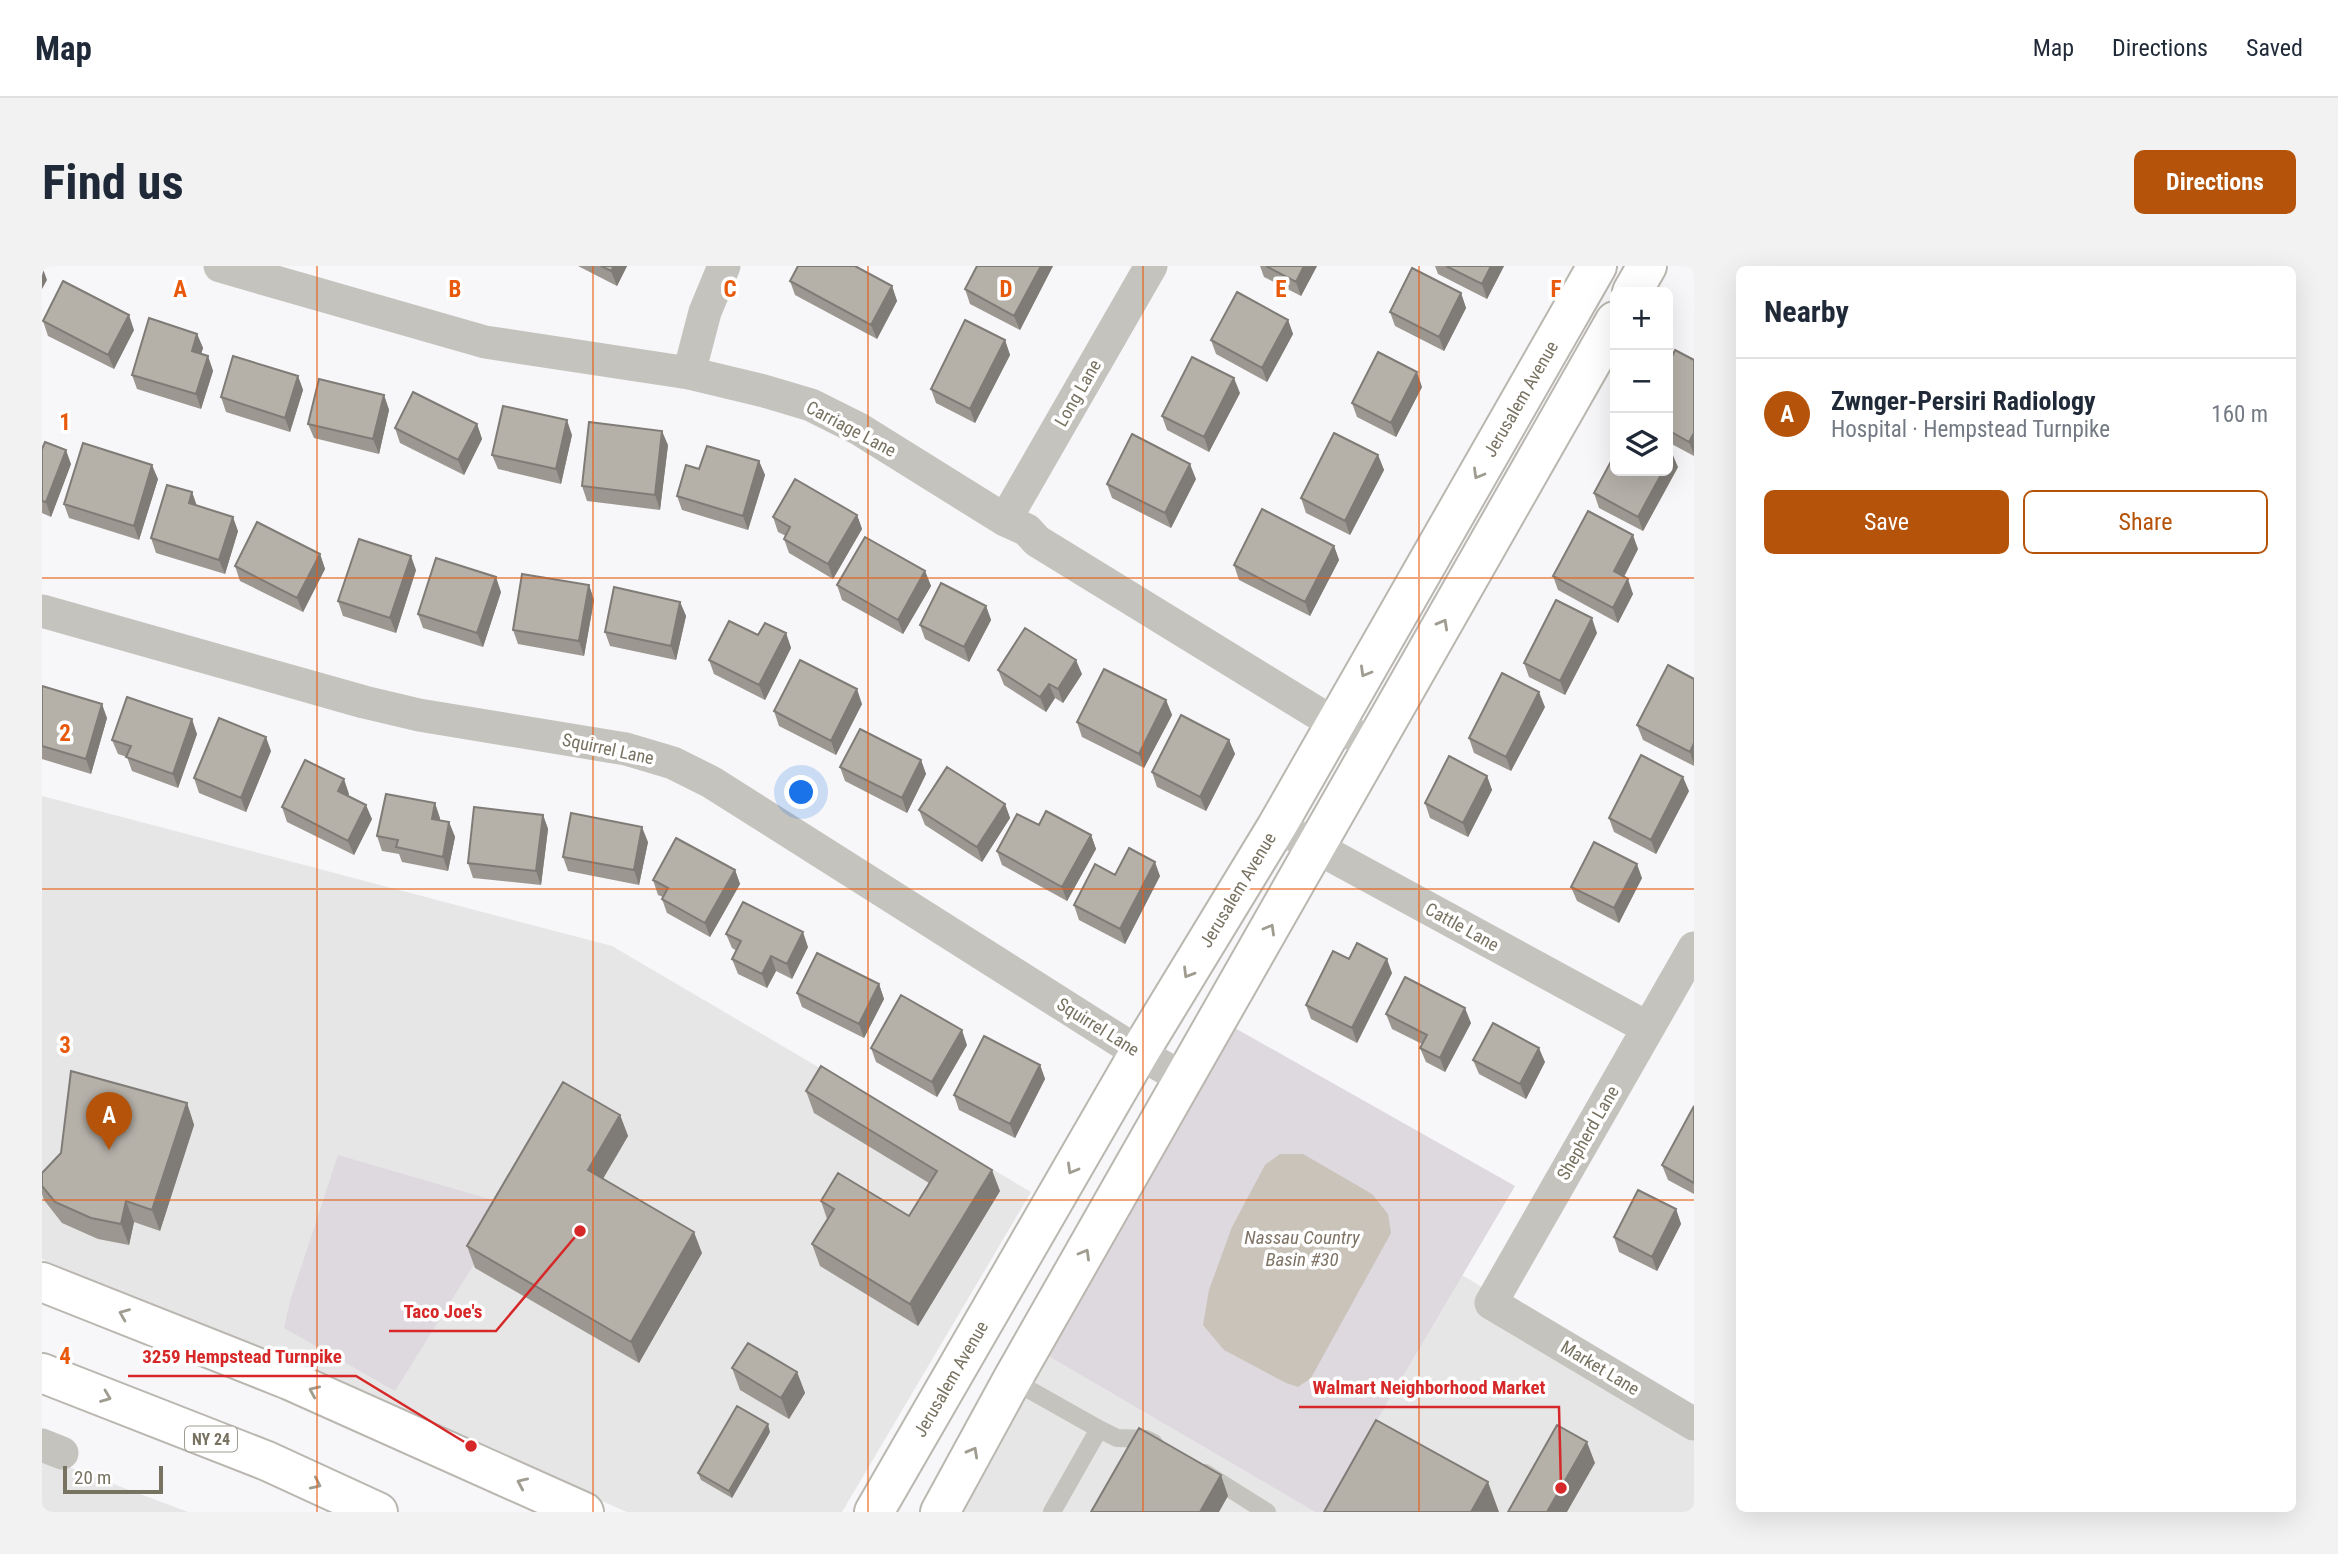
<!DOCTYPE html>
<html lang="en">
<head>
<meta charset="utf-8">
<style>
	body { margin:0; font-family:"Roboto Condensed",sans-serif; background:#f2f2f3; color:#1f2937 }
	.controls { position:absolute; right:21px; top:21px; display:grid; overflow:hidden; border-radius:10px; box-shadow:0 7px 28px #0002 }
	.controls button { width:63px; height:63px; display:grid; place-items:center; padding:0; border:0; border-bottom:2px solid #e0e1e3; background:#fff; color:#1f2937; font:35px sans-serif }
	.scale { position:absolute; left:21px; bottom:18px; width:100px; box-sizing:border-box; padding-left:7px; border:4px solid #787261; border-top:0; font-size:19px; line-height:24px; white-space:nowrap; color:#787261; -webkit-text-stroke:5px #fff; paint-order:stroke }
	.you { position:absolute; left:760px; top:527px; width:24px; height:24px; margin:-18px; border:5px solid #fff; border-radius:50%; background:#1a73e8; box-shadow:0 0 0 10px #1a73e833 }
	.badge { display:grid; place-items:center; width:46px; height:46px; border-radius:50%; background:#b45309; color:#fff; font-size:23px; font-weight:700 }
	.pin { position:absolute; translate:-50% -58px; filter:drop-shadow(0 2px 4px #0008) }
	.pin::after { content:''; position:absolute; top:37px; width:24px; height:21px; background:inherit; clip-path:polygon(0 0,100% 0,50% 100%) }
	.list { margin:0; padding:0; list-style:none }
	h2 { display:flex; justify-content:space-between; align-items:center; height:91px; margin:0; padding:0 28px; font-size:30px }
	h2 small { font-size:23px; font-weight:400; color:#747a83 }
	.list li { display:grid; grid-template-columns:46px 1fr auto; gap:21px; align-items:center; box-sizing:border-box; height:112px; padding:0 28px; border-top:2px solid #e0e1e3 }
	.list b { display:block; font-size:26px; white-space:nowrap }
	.list p { margin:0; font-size:23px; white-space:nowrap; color:#747a83 }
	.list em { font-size:23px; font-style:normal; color:#747a83 }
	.actions { display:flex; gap:14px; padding:21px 28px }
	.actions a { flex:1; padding:16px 0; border:2px solid #b45309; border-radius:10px; text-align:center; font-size:24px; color:#b45309 }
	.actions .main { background:#b45309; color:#fff }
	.icon { flex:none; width:38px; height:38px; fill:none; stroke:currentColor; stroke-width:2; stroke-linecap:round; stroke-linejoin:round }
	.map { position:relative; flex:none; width:1652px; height:1246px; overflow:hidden; border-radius:10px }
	header { display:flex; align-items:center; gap:42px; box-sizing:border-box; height:98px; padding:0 35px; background:#fff; border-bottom:2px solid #e0e1e3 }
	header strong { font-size:33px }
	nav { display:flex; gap:38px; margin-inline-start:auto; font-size:24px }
	.intro { display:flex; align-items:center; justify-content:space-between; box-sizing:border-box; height:168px; padding:0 42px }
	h1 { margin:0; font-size:49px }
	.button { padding:18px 32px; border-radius:10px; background:#b45309; color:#fff; font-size:24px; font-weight:700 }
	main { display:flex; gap:42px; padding:0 42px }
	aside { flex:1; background:#fff; border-radius:10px; box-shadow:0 7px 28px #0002 }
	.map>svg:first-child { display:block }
	.built { fill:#e7e6e6 }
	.green { fill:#ded8df }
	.water { fill:#c9c3ba }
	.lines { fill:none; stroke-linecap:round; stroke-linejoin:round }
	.secondary-casing { stroke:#bab7b0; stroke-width:42 }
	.primary-casing { stroke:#bab7b1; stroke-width:42 }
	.service { stroke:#c5c3bd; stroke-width:18 }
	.minor { stroke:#c5c3bd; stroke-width:33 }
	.secondary { stroke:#fff; stroke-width:38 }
	.primary { stroke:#fff; stroke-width:38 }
	.wall { fill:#9c9790 }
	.shaded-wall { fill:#7f7b76 }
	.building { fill:#b5b0a8; stroke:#7f7b76; stroke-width:2 }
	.oneway { stroke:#a09c90 }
	.grid { fill:none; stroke:#e8590c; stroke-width:2; stroke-opacity:0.55 }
	.labels { text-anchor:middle; stroke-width:7; stroke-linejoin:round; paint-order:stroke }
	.shield { fill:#fff; stroke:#a09c90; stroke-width:2 }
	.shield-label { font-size:16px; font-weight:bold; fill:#787261 }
	.street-label { font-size:18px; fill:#787261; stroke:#fff }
	.water-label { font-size:19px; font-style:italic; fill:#7f7466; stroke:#fff }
	.grid-label { font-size:23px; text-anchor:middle; font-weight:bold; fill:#e8590c; stroke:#fff; stroke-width:7; stroke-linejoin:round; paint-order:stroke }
	.leader { fill:none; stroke:#d62828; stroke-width:2.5 }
	.callout-dot { fill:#d62828; stroke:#fff; stroke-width:2.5 }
	.callout-label { font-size:19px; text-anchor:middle; font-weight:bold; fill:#d62828; stroke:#fff; stroke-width:7; stroke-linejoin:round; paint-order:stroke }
</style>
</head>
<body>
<header>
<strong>Map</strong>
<nav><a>Map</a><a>Directions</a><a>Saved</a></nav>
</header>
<div class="intro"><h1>Find us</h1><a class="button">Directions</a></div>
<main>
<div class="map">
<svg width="1652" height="1246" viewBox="0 0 1652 1246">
	<rect width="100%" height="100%" fill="#f7f6f8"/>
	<path class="built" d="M0,530L570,680L989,926L800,1246H585L0,993Z
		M1420,1009L1652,1149V1246H1281Z
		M1001,1087L1273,1246H908Z
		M0,1191L146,1246H0Z"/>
	<path class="green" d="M1191,761L1473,920L1281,1246H1273L1001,1087Z
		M296,889L454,935L467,942L353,1125L242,1062L248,1035Z"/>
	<path class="water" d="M1238,888H1261L1330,928L1346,948L1349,967L1269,1112L1256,1121L1244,1117L1182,1084L1161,1059L1167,1024L1190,961L1223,899Z"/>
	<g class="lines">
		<g class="secondary-casing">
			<path id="secondary" d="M1590,26L1605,0
				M832,1246L1097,787L1235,560L1555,0
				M898,1246L970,1114L1573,55"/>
		</g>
		<g class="primary-casing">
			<path id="primary" d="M0,1016L247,1114L542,1246
				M0,1107L225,1195L336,1246"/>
		</g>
		<path class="service" d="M970,1114L1057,1163L1010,1246
			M1057,1163L1075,1172L1104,1173L1112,1177
			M1163,1207L1225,1246"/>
		<path class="minor" d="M178,0L443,76L647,107L722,125L769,139L817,163L963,254L985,264L995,275L1293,458L1332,480
			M647,107L663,46L682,0
			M963,254L1109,0
			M0,345L322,436L377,449L584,483L631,497L669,516L1097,787L1142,813
			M1235,560L1606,762
			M1652,682L1449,1037L1652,1158
			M0,1179L20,1187"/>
		<use href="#secondary" class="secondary"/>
		<use href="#primary" class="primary"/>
	</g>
	<path class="wall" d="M536,0H585L575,20Z
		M1011,0L978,64L928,38L923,23Z
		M1218,0H1275L1259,30L1222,11Z
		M1393,0H1462L1445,33L1396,8Z
		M748,15L850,20L855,35L835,73L753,29Z
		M1419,27L1424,42L1402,85L1353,60L1348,46Z
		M1246,54L1251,68L1225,116L1174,88L1169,74Z
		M1,55L92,64L72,103L6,70Z
		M155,68L161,82L159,88L166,90L171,105L159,143L95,123L90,109Z
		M963,74L968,89L933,157L894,137L889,123Z
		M1652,94V190L1626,176V99Z
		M256,110L261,124L248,166L184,146L179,131Z
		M1380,121L1354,171L1315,151L1310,137Z
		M1198,127L1167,186L1125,164L1120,150Z
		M342,129L347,144L337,188L272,172L266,158Z
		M435,158L440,173L422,209L358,177L353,162Z
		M530,169L519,218L456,203L450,189Z
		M626,179L618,244L545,235L540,220Z
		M0,183L29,198L9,251L0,247Z
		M1336,189L1342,204L1308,269L1264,247L1259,232Z
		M717,195L723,209L706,264L640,244L635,230L657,203Z
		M1636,201L1601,265L1557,242L1552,227Z
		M116,213L97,274L27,252L22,238Z
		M1154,213L1129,262L1070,232L1065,218Z
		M150,226L155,240L196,265L183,308L114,287L109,272Z
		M815,249L820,263L791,313L747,287L742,273L744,270L736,266L731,251Z
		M1292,280L1297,294L1268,350L1197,314L1192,299Z
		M1596,283L1582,311L1591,328L1576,357L1516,324L1511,310Z
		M278,288L283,303L261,346L198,315L193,300Z
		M374,304L354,367L301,350L296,335Z
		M883,305L889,320L861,368L800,334L795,319Z
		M547,319L552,334L542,390L476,378L471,364Z
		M459,326L441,381L381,362L376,348Z
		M638,336L644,350L634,394L568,380L563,366Z
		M944,340L949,354L927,396L883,373L878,359Z
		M744,367L749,382L723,434L672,408L667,394L716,369Z
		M1555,367L1523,429L1487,411L1482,397Z
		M956,404L1040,408L1021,437L1013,432L1004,446L962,419Z
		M1652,413V500L1601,474L1595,459Z
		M0,420L65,452L49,508L0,493Z
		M1124,434L1130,449L1102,502L1040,471L1035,456Z
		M820,438L794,489L737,460L732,445Z
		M1503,441L1469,505L1432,487L1427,472Z
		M155,468L136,522L90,505L85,491L76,488L70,474Z
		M1187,474L1193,488L1164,545L1115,521L1110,506Z
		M229,485L204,546L157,527L152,512Z
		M879,494L884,508L865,547L803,515L798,501Z
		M1445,510L1450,524L1426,571L1388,552L1383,537Z
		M1647,525L1614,588L1572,566L1567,552Z
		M307,528L306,530L330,553L312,589L245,556L240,541Z
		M963,538L968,552L940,596L883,559L877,544Z
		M501,549L506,563L499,619L431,612L426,597Z
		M398,552V554L407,556L413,571L406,605L360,596L357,588L340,585L335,570Z
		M997,559L1049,569L1054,583L1025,635L960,599L955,585Z
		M606,576L597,619L526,605L521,591Z
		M693,604L698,618L668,671L625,647L620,633L621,631L616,629L611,614Z
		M1073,609L1118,610L1083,678L1037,654L1032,639Z
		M1600,612L1577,657L1535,635L1529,621Z
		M684,668L766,681L750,713L734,705L725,722L696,708L690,693L695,685L690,682Z
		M1307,693L1350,707L1315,777L1269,753L1264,739Z
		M837,718L842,733L822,772L760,741L755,727Z
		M1344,748L1429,757L1403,806L1384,796L1378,782L1380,778L1350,763Z
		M925,779L895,831L834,796L829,782Z
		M1431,794L1503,796L1484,833L1437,808Z
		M998,799L1003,813L973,872L917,844L912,829Z
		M764,825L958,925L876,1060L778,1000L770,978L785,953L779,935L867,950L887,917L772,847Z
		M145,837L152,859L118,965L92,956L87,979L56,973L20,957L2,934L0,928V907Z
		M1652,840V928L1626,914L1620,899Z
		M578,849L586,870L561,913L660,987L597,1097L433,1002L425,980Z
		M1634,943L1639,958L1615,1005L1577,986L1572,971Z
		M690,1102L755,1106L763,1127L747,1153L698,1124Z
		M728,1166L690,1232L659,1214L656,1207Z"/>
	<path class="shaded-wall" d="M0,0L5,14L0,23Z
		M572,0H585L575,20L569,5Z
		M999,0H1011L978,64L972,50Z
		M1262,0H1275L1259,30L1254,16Z
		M1449,0H1462L1445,33L1440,18Z
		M850,20L855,35L835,73L829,59Z
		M1419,27L1424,42L1402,85L1397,71Z
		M87,49L92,64L72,103L66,89Z
		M1246,54L1251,68L1225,116L1220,102Z
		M155,68L161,82L155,100L150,85Z
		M963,74L968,89L933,157L928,143Z
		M166,90L171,105L159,143L154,128Z
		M1375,106L1380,121L1354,171L1349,157Z
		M256,110L261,124L248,166L243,152Z
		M1192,112L1198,127L1167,186L1162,171Z
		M342,129L347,144L337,188L331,173Z
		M525,154L530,169L519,218L514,203Z
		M435,158L440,173L422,209L416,194Z
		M620,165L626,179L618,244L613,229Z
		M1652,167V188L1647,176Z
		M24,184L29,198L9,251L4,236Z
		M1630,187L1636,201L1601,265L1596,251L1621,205H1626V196Z
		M1336,189L1342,204L1308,269L1303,255Z
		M717,195L723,209L706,264L701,250Z
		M1148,198L1154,213L1129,262L1123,247Z
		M110,199L116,213L97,274L92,260Z
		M150,226L155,241L147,237Z
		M815,249L820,263L791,313L786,298Z
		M191,251L196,265L183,308L177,294Z
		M1591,269L1596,283L1577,320L1572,305Z
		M1292,280L1297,294L1268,350L1263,336Z
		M278,288L283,303L261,346L255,332Z
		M369,290L374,304L354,367L348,352Z
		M883,305L889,320L861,368L856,354Z
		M454,311L459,326L441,381L435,367Z
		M1586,313L1591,328L1576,357L1571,342Z
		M547,319L552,334L542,390L537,375Z
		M638,336L644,350L634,394L629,380Z
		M944,340L949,354L927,396L922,381Z
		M1550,352L1555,367L1523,429L1518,415Z
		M744,367L749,382L723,434L717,419Z
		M1034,394L1040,408L1021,437L1016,423Z
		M1007,418L1013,432L1004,446L998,431Z
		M815,423L820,438L794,489L789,475Z
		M1497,426L1503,441L1469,505L1464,491Z
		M1124,434L1130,449L1102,502L1097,488Z
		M60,438L65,452L49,508L44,493Z
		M150,453L155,468L136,522L131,508Z
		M224,471L229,485L204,546L199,532Z
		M1187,474L1193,488L1164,545L1158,531Z
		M1652,477V498L1648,486Z
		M879,494L884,508L865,547L860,532Z
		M1445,510L1450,524L1426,571L1421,557Z
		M1641,511L1647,525L1614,588L1609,574Z
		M302,513L307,528L301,539L296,525Z
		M393,537L398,552L395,567L390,553Z
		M963,538L968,552L940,596L935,581Z
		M324,539L330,553L312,589L306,575Z
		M501,549L506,563L499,619L494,605Z
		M407,556L413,571L406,605L401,591Z
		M600,561L606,576L597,619L592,604Z
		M1049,569L1054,583L1025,635L1020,621Z
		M1113,596L1118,610L1083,678L1078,663Z
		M1595,598L1600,612L1577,657L1572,642Z
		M693,604L698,618L668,671L663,657Z
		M761,666L766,681L750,713L745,698Z
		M729,690L734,705L725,722L720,708Z
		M1345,693L1350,707L1315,777L1310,762Z
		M837,718L842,733L822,772L817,758Z
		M1423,742L1429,757L1403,806L1398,792Z
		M920,764L925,779L895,831L890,816Z
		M1497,782L1503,796L1484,833L1478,818Z
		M998,799L1003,813L973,872L968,858Z
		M145,837L152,859L118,965L110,944Z
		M578,849L586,870L553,926L546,904Z
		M950,904L958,925L876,1060L868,1038Z
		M84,935L92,956L87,979L79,958Z
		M1634,943L1639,958L1615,1005L1610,991Z
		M652,966L660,987L597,1097L589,1076Z
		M755,1106L763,1127L747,1153L739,1132Z
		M726,1158L728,1166L690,1232L687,1225Z
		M1545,1176L1553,1197L1525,1246H1505Z
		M1179,1209L1186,1230L1177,1246H1158Z
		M1446,1216L1457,1246H1429Z"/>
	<path class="building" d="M559,0H572L569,5Z
		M756,0H813L850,20L829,59L748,15Z
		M935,0H999L972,50L923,23Z
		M1224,0H1262L1254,16Z
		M1404,0H1449L1440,18Z
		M1370,2L1419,27L1397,71L1348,46Z
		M21,15L87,49L66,89L1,55Z
		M1195,26L1246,54L1220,102L1169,74Z
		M107,52L155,68L150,85L166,90L154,128L90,109Z
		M923,54L963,74L928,143L889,123Z
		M1633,84L1652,94V167L1647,176L1626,164V99Z
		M1336,86L1375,106L1349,157L1310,137Z
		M191,90L256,110L243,152L179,131Z
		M1150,91L1192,112L1162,171L1120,150Z
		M277,113L342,129L331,173L266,158Z
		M371,126L435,158L416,194L353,162Z
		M461,140L525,154L514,203L450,189Z
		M547,156L620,165L613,229L540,220Z
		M1292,167L1336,189L1303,255L1259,232Z
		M1090,168L1148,198L1123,247L1065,218Z
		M3,176L24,184L4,236L0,235V183Z
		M41,177L110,199L92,260L22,238Z
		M665,180L717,195L701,250L635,230L644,199L657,203Z
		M1626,184L1630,187L1626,196Z
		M1573,188V205H1621L1596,251L1552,227Z
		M753,213L815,249L786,298L742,273L748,261L731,251Z
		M125,219L150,226L147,237L191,251L177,294L109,272Z
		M1220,243L1292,280L1263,336L1192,299Z
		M1546,245L1591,269L1572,305L1586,313L1571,342L1511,310Z
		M215,256L278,288L255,332L193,300Z
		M823,271L883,305L856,354L795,319Z
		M317,273L369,290L348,352L296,335Z
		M394,292L454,311L435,367L376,348Z
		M480,308L547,319L537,375L471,364Z
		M899,317L944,340L922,381L878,359Z
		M572,321L638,336L629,380L563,366Z
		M1514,334L1550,352L1518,415L1482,397Z
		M687,355L716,369L723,357L744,367L717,419L667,394Z
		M983,362L1034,394L1016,423L1007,418L998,431L956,404Z
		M758,394L815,423L789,475L732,445Z
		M1626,399L1652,413V477L1648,486L1595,459Z
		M1062,403L1124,434L1097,488L1035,456Z
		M1460,407L1497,426L1464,491L1427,472Z
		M0,420L60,438L44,493L0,480Z
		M85,431L150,453L131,508L84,491L89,480L70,474Z
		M1139,449L1187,474L1158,531L1110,506Z
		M177,452L224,471L199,532L152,512Z
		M818,463L879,494L860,532L798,501Z
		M1599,489L1641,511L1609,574L1567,552Z
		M1407,490L1445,510L1421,557L1383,537Z
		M263,494L302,513L296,525L324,539L306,575L240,541Z
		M905,501L963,538L935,581L877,544Z
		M344,528L393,537L390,553L407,556L401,591L354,581L356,574L335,570Z
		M432,541L501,549L494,605L426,597Z
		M1004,545L1049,569L1020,621L955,585L975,548L997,559Z
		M529,547L600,561L592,604L521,591Z
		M634,572L693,604L663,657L620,633L626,622L611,614Z
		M1552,576L1595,598L1572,642L1529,621Z
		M1087,582L1113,596L1078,663L1032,639L1053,598L1073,609Z
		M701,636L761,666L745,698L729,690L720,708L690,693L699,675L684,668Z
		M1315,677L1345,693L1310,762L1264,739L1291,685L1307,693Z
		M775,687L837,718L817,758L755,727Z
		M1363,711L1423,742L1398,792L1378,782L1385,769L1344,748Z
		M859,729L920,764L890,816L829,782Z
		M1451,757L1497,782L1478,818L1431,794Z
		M942,770L998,799L968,858L912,829Z
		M779,800L950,904L868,1038L770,978L792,943L779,935L796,907L867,950L895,905L764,825Z
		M29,805L145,837L110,944L84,935L79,958L49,952L13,936L0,920V907L19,887Z
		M521,816L578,849L546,904L652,966L589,1076L425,980Z
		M1652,840V917L1620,899Z
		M1596,924L1634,943L1610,991L1572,971Z
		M706,1077L755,1106L739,1132L690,1102Z
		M695,1140L726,1158L687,1225L656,1207Z
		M1334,1154L1446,1216L1429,1246H1282Z
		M1515,1159L1545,1176L1505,1246H1466Z
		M1097,1162L1179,1209L1158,1246H1049Z"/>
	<defs><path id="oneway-chevron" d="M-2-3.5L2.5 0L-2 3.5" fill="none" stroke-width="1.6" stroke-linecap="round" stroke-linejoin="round" transform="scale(1.75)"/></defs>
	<g class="oneway">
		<use href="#oneway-chevron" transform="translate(1436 208) rotate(120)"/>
		<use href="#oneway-chevron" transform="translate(1401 358) rotate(-61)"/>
		<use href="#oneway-chevron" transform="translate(1323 406) rotate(120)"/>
		<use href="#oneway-chevron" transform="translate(1228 663) rotate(-60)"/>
		<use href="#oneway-chevron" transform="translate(1146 707) rotate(121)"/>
		<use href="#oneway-chevron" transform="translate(1030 903) rotate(120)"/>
		<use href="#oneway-chevron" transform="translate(1043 988) rotate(-60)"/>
		<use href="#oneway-chevron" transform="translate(82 1048) rotate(-158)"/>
		<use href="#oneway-chevron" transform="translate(272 1125) rotate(-156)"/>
		<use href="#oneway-chevron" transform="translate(64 1131) rotate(21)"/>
		<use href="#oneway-chevron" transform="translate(931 1186) rotate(-61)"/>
		<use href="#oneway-chevron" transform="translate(480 1217) rotate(-156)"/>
		<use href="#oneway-chevron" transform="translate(274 1218) rotate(25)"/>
	</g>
	<path class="grid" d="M275,0V1246M551,0V1246M826,0V1246M1101,0V1246M1377,0V1246M0,312H1652M0,623H1652M0,934H1652"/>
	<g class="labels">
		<rect class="shield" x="143" y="1160.5" width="52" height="25" rx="5"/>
		<g class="shield-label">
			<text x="169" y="1179">NY 24</text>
		</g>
		<g class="street-label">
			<text transform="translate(1036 127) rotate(-60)" y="6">Long Lane</text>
			<text transform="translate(1479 133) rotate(-60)" y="6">Jerusalem Avenue</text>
			<text transform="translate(809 163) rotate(28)" y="6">Carriage Lane</text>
			<text transform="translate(566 483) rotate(12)" y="6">Squirrel Lane</text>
			<text transform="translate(1196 624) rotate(-59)" y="6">Jerusalem Avenue</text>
			<text transform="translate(1420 661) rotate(29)" y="6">Cattle Lane</text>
			<text transform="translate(1056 761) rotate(32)" y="6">Squirrel Lane</text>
			<text transform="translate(1546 867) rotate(-60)" y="6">Shepherd Lane</text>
			<text transform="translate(1558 1102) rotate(31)" y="6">Market Lane</text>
			<text transform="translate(909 1113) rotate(-60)" y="6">Jerusalem Avenue</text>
		</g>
		<g class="water-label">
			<text x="1260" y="978">Nassau Country<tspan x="1260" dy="22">Basin #30</tspan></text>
		</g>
	</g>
	<g class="grid-label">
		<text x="138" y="31">A</text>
		<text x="413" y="31">B</text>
		<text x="688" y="31">C</text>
		<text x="964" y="31">D</text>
		<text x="1239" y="31">E</text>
		<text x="1514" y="31">F</text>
		<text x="23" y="164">1</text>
		<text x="23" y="475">2</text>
		<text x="23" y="787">3</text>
		<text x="23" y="1098">4</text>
	</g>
	<path class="leader" d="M538 965L454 1065H347M429 1180L314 1110H86M1519 1222L1517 1141H1257"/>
	<g class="callout-dot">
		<circle cx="538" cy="965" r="7"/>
		<circle cx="429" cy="1180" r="7"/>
		<circle cx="1519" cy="1222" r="7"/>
	</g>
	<g class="callout-label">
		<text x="401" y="1052">Taco Joe's</text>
		<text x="200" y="1097">3259 Hempstead Turnpike</text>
		<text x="1387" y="1128">Walmart Neighborhood Market</text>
	</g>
</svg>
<div class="controls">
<button>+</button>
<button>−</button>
<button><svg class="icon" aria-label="layers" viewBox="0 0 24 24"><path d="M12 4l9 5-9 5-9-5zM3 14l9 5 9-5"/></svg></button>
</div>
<div class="scale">20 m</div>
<div class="you"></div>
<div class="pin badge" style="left:67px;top:884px">A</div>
</div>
<aside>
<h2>Nearby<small></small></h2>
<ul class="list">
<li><span class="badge">A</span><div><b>Zwnger-Persiri Radiology</b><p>Hospital · Hempstead Turnpike</p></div><em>160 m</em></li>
</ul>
<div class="actions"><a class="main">Save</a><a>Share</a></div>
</aside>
</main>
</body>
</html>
